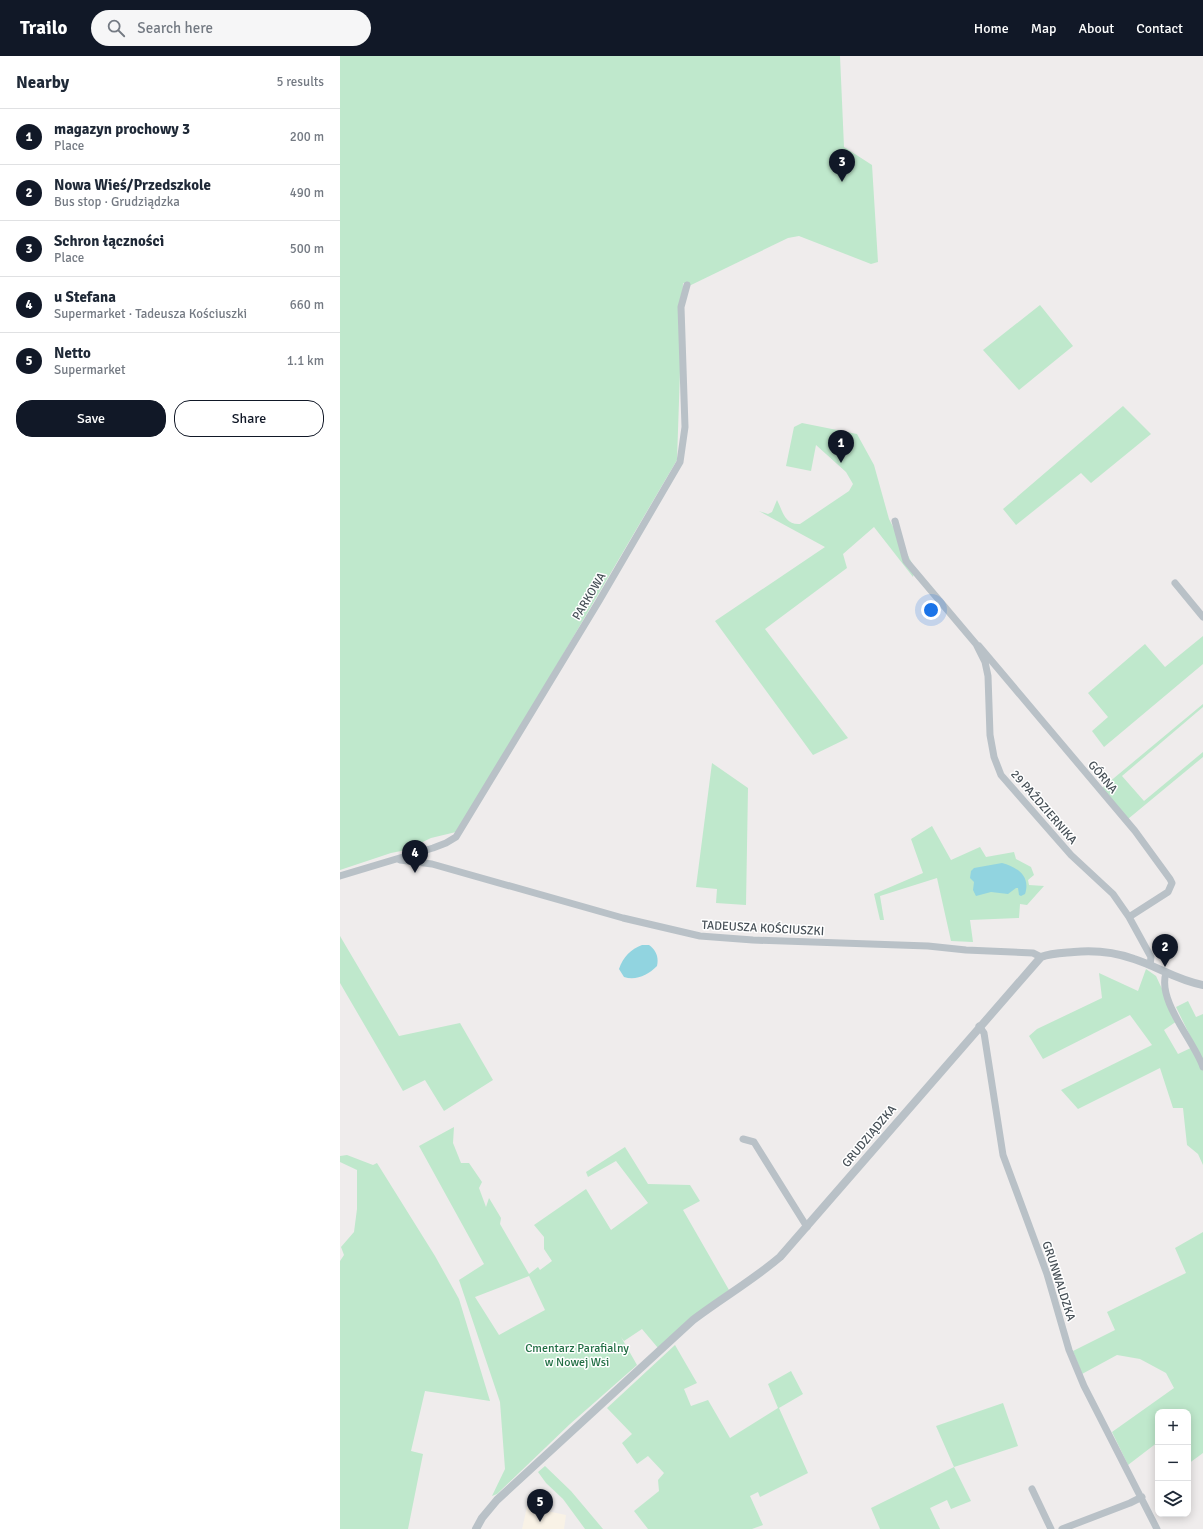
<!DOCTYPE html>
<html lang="en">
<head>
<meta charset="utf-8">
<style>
	body { margin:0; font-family:Signika,sans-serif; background:#f6f6f7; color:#1f2937 }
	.controls { position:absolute; right:12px; bottom:12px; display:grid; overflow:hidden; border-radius:8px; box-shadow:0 2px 10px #0003 }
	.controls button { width:36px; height:36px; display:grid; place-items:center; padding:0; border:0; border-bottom:1px solid #e0e1e3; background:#fff; color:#1f2937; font:20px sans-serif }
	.you { position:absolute; left:591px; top:554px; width:14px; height:14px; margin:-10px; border:3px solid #fff; border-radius:50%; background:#1a73e8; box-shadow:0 0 0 6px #1a73e833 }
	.badge { display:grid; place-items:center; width:26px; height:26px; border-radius:50%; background:#111827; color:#fff; font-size:13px; font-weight:700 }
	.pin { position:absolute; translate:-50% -33px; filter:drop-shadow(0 1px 2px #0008) }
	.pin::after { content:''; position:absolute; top:21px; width:14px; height:12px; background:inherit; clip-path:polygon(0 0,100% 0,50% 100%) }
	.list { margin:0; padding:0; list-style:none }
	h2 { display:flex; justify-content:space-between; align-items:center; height:52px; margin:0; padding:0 16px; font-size:17px }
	h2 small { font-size:13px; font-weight:400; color:#747a83 }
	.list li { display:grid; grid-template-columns:26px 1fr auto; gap:12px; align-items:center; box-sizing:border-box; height:56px; padding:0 16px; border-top:1px solid #e0e1e3 }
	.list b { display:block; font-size:15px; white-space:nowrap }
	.list p { margin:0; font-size:13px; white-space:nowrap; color:#747a83 }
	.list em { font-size:13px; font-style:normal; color:#747a83 }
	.actions { display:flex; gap:8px; padding:12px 16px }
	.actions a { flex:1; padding:9px 0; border:1px solid #111827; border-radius:16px; text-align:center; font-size:14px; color:#111827 }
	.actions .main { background:#111827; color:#fff }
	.icon { flex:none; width:22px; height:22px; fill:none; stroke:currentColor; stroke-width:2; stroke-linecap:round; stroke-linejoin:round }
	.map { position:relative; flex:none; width:863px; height:1473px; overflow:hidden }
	header { display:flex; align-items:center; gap:24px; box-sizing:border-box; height:56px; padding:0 20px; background:#111827; color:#fff }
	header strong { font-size:19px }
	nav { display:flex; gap:22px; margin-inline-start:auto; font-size:14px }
	.search { width:280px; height:36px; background:#f6f6f7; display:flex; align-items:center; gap:10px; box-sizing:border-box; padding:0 14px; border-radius:22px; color:#747a83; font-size:15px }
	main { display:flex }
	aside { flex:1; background:#fff }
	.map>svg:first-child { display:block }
	.commercial { fill:#f9f2e6 }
	.green { fill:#bfe8cc; fill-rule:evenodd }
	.water { fill:#91d4e0 }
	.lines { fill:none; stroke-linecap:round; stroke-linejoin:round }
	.minor { stroke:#b9c1c7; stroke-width:7 }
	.tertiary { stroke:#b9c1c7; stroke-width:8 }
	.labels { text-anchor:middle; stroke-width:3; stroke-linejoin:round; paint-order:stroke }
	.street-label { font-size:12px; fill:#475057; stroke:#fff }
	.park-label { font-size:12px; fill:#216f44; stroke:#fff }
</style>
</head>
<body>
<header>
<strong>Trailo</strong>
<div class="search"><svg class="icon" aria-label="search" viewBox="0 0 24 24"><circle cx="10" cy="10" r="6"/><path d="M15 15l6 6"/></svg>Search here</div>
<nav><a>Home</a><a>Map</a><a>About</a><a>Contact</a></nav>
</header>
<main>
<aside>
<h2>Nearby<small>5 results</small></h2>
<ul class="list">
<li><span class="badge">1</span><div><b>magazyn prochowy 3</b><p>Place</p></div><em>200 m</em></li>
<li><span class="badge">2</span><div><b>Nowa Wieś/Przedszkole</b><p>Bus stop · Grudziądzka</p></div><em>490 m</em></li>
<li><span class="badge">3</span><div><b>Schron łączności</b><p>Place</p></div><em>500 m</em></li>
<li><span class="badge">4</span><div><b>u Stefana</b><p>Supermarket · Tadeusza Kościuszki</p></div><em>660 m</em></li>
<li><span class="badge">5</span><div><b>Netto</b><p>Supermarket</p></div><em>1.1 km</em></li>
</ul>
<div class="actions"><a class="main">Save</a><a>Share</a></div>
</aside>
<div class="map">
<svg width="863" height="1473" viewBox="0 0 863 1473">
	<rect width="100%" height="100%" fill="#efecec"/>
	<path class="commercial" d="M187,1451L226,1459L224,1473H182Z"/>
	<path class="green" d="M0,0H500L504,91L532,109L538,206L531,208L459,180L448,182L349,230L343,227L337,404L123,769L116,776L91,782L66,794L51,797L0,814Z
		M700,249L733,290L679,334L643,294Z
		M783,350L811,378L751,427L741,417L676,469L663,453Z
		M462,367L517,378L534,409L549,463L575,513L573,521L534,471L503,498L507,512L425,573L508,682L473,699L375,565L485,491L419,455L428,458L432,456L437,444C443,456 445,469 460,468L509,435L513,428L506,416L476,389L471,415L446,410L454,371Z
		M863,580V608L764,691L752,675L768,661L748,637L805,588L825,611Z
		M863,648V651L782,720L804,745L863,696V701L788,763L762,732Z
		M372,707L408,732L406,849L376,847L377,833L356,831Z
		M592,770L611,804L640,791L646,801L674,796L676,803L691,811L694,819L688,824L689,829L704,830L687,849L680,848L679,862L630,864L633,886L611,885L597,822L540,840L544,864H540L534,838L583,817L571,783Z
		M0,880L59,980L120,967L153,1024L104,1055L85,1024L63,1035L0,927Z
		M806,913L816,920L837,965L824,974L838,998L855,990L836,951L848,945L856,961L863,958V1109L858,1098L847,1089L843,1052H833L820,1012L738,1053L721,1034L812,989L790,959L703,1003L689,980L697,973L762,942L759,917L798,935Z
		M114,1071L113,1087L121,1107H129L142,1126L139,1132L146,1151L149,1142L161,1162L160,1168L189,1218L198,1211L200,1214L212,1205L204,1193V1181L194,1169L246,1133L271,1174L308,1147L276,1105L248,1121L246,1116L285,1091L308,1128L350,1129L360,1145L343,1154L389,1234L350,1262L318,1292L302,1273L284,1285L281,1281L297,1309L230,1368L157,1438L152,1440L165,1413L160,1346L119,1224L144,1208L79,1090ZM189,1220L205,1254L159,1279L135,1241Z
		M7,1099L33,1109L37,1107L95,1200L119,1243L150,1345L85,1335L71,1395L83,1398L68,1473H0V1205L4,1199L1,1191L14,1176L17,1153V1114L0,1106V1100Z
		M863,1176V1397L848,1408V1356H818V1386L788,1409L772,1376L834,1332L826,1317L800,1303L777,1299L742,1318L733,1295L775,1274L767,1256L846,1217L835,1192Z
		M335,1289L357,1327L344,1333L351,1350L368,1344L390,1382L438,1352L428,1328L451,1315L463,1338L439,1352L468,1417L420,1441L418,1436L410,1440L423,1469L412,1473H308L294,1455L319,1435L318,1424L324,1417L308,1400L297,1408L282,1387L292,1378L267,1352Z
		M663,1347L678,1390L614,1411L631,1445L611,1453L607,1444L590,1452L600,1473H540L531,1452L614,1411L596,1370Z
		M205,1410L231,1435L263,1473H245L223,1443L206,1427L198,1416Z"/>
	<path class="water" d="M662,807C677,811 691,820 685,838L681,840L679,839L678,832H676L668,838L651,836L636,840L633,834L634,826L630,822L631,815L634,812Z
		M302,889H309C316,894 319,901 317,910C308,919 296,925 284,921L279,913C283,901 291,893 302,889Z"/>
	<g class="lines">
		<path class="minor" d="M555,465L566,505L636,588L645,606L648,620L650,679L654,701L661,719L731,799L773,838L789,861L811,901L810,909
			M835,527L863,561
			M639,590L795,775L830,823L832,827L828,836L789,861
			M60,804L92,808L283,862L360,880L413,884L588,890L626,894L693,897L701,901
			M0,820L93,792L106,787L116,781L259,545L340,406L345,371L341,251L347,229
			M826,917C817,945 854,985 863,1011
			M639,970L644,977L663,1099L707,1218L729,1294L744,1330L817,1473
			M403,1083L414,1086L467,1171
			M692,1433L711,1473
			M722,1473L790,1447L802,1441"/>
		<path class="tertiary" d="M136,1473L142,1462L157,1444L353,1264C382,1242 413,1224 440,1201L701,901C711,897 722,897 734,896C755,894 774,896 794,903C819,911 836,924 863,929"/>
	</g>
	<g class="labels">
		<g class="street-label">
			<text transform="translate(249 540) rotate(-59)" y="4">PARKOWA</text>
			<text transform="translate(763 721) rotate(50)" y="4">GÓRNA</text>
			<text transform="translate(704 751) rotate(49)" y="4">29 PAŹDZIERNIKA</text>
			<text transform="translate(423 872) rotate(3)" y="4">TADEUSZA KOŚCIUSZKI</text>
			<text transform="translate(529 1080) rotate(-50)" y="4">GRUDZIĄDZKA</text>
			<text transform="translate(719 1225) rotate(72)" y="4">GRUNWALDZKA</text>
		</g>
		<g class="park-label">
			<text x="237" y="1296">Cmentarz Parafialny<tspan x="237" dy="14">w Nowej Wsi</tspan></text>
		</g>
	</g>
</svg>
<div class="controls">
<button>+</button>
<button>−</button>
<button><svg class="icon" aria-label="layers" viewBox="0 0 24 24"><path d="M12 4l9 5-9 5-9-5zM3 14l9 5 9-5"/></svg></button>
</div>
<div class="you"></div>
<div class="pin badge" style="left:501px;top:407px">1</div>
<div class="pin badge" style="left:825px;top:911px">2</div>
<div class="pin badge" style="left:502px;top:126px">3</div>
<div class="pin badge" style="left:75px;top:817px">4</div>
<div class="pin badge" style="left:200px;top:1466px">5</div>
</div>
</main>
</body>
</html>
